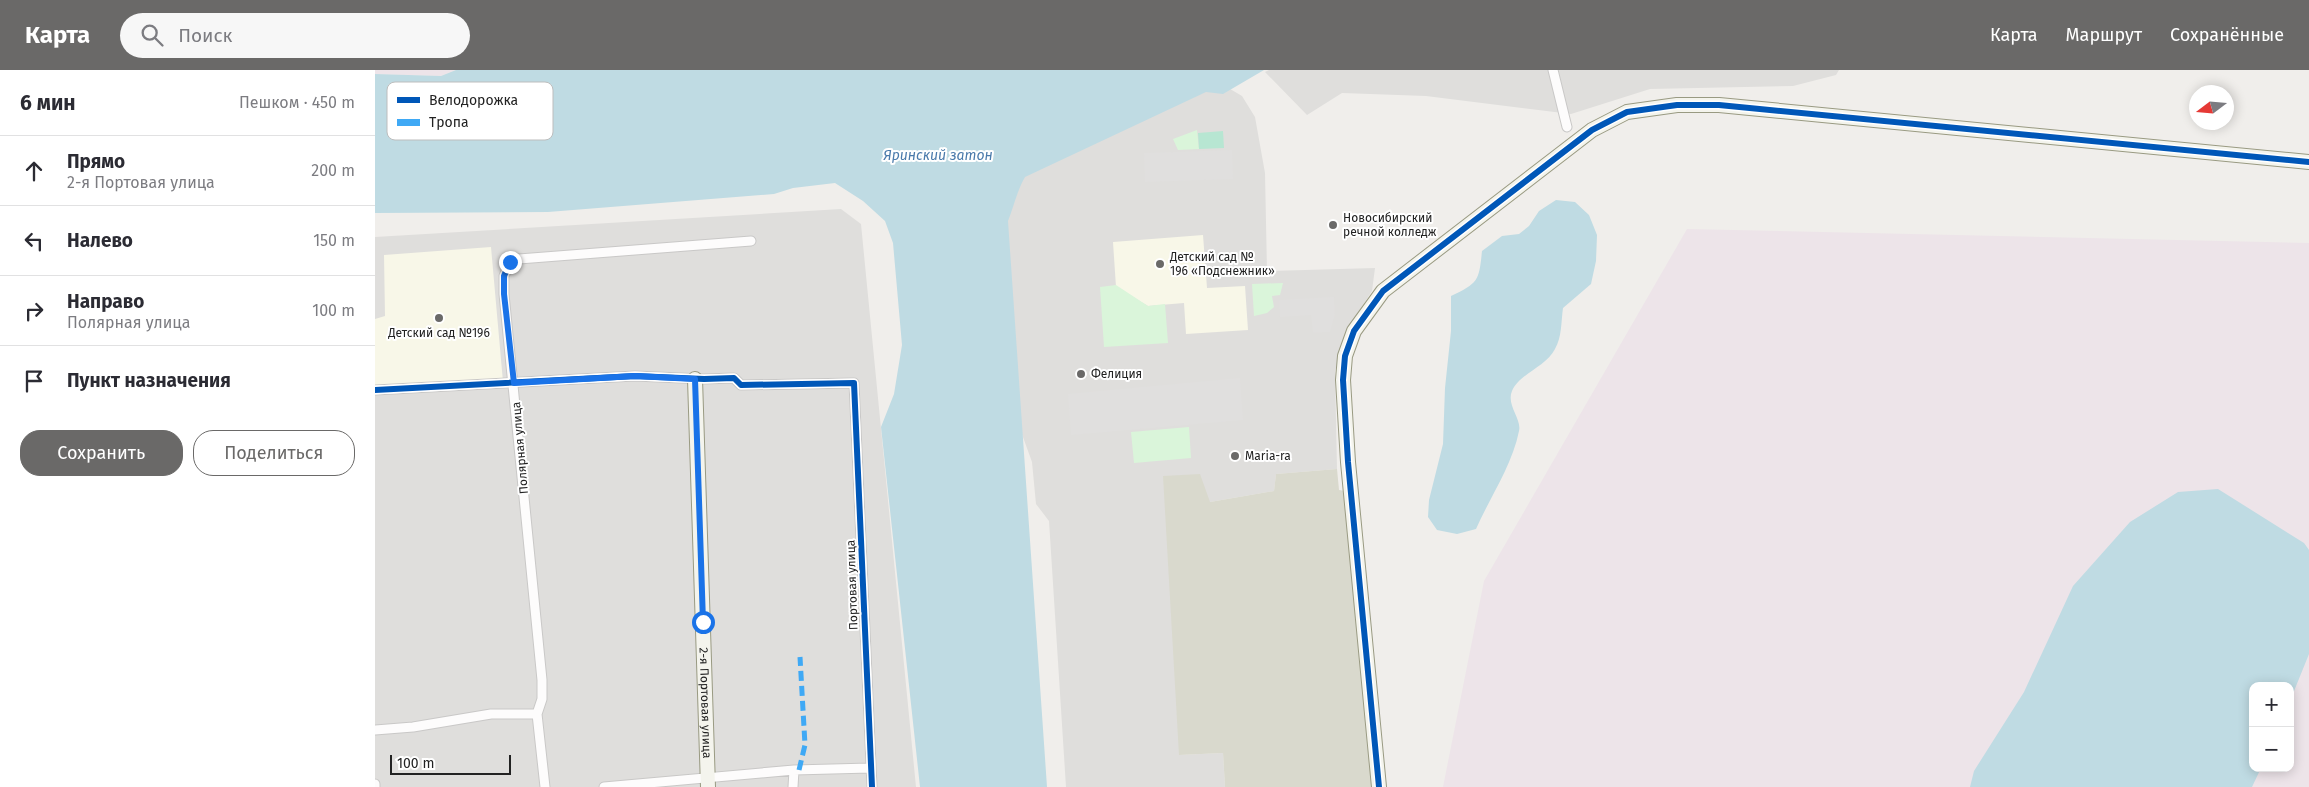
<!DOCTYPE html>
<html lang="ru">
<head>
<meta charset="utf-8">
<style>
	body { margin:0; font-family:"Fira Sans",sans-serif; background:#f7f7f7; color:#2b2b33 }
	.controls { position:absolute; right:15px; bottom:15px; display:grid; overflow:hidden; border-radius:10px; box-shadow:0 2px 12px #0003 }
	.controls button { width:45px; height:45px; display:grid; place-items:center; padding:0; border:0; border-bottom:1px solid #e1e1e2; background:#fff; color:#2b2b33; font:25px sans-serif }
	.compass { position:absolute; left:1814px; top:15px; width:45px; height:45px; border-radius:50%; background:#fff; box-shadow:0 2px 12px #0003; rotate:254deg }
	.scale { position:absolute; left:15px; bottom:12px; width:121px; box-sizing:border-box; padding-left:5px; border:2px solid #222; border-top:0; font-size:14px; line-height:18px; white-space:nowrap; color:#222; -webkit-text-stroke:4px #fff; paint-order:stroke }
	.stop { position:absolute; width:15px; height:15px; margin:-11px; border:4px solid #1a73e8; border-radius:50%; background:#fff }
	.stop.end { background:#1a73e8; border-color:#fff; box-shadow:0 1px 5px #0008 }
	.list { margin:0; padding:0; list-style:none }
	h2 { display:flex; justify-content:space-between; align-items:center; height:65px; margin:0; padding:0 20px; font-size:21px }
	h2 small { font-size:16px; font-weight:400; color:#7c7c81 }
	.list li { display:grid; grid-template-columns:32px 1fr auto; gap:15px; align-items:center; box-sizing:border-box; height:70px; padding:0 20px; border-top:1px solid #e1e1e2 }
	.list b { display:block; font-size:19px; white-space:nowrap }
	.list p { margin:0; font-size:16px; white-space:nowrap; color:#7c7c81 }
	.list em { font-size:16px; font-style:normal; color:#7c7c81 }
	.actions { display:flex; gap:10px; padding:15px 20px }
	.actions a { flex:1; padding:11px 0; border:1px solid #6a6968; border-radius:20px; text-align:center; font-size:18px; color:#6a6968 }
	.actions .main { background:#6a6968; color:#fff }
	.icon { flex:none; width:28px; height:28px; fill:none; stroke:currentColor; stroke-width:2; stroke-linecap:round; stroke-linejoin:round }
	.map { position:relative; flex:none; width:1934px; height:717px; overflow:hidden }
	header { display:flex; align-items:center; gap:30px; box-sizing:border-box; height:70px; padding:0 25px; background:#6a6968; color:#fff }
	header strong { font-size:24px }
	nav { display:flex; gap:28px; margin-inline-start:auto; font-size:18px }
	.search { width:350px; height:45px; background:#f7f7f7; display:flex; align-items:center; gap:12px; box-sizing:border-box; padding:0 18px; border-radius:28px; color:#7c7c81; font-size:19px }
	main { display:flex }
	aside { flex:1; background:#fff }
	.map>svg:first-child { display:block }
	.residential { fill:#dfdedc }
	.industrial { fill:#ede4e9; fill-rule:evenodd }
	.education { fill:#f8f7e8 }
	.construction { fill:#d9d9cd }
	.park { fill:#daf5da }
	.pitch { fill:#b7e6d2 }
	.parking { fill:#e0dfde }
	.water { fill:#bfdbe3 }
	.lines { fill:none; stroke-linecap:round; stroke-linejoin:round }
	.street-casing { stroke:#c9c8c7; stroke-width:11 }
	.secondary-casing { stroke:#999a82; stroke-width:16 }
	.street { stroke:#fdfcfc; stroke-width:9 }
	.secondary { stroke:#f4f4ed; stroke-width:14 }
	.quiet { stroke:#3fa9f5; stroke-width:5; stroke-dasharray:10 5; stroke-linecap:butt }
	.cycleway-casing { stroke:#fff; stroke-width:9 }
	.cycleway { stroke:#0057b8; stroke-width:6 }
	.route { stroke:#1a73e8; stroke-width:6 }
	.poi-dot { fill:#6a6968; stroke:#fff; stroke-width:2 }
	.labels { text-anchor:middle; stroke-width:4; stroke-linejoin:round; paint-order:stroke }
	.poi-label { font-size:12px; fill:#222; stroke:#fff; text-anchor:start }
	.street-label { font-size:12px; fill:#222; stroke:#fff }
	.water-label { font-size:14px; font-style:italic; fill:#4a7aab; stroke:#fff }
	.key { fill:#fff; stroke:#bdbdbd; stroke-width:1 }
	.key-label { font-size:14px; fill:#222 }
</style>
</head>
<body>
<header>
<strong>Карта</strong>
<div class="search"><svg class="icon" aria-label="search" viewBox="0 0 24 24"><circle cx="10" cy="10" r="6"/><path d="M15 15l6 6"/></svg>Поиск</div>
<nav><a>Карта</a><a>Маршрут</a><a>Сохранённые</a></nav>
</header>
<main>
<aside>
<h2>6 мин<small>Пешком · 450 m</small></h2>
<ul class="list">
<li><svg class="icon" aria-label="ahead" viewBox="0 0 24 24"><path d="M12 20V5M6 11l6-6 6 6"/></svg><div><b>Прямо</b><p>2-я Портовая улица</p></div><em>200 m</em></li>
<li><svg class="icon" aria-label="left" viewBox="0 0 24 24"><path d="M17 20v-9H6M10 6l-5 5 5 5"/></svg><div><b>Налево</b></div><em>150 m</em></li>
<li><svg class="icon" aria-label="right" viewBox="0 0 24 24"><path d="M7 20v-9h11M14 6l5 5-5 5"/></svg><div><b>Направо</b><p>Полярная улица</p></div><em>100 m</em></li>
<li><svg class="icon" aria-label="arrive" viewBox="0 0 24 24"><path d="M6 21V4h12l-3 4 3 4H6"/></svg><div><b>Пункт назначения</b></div></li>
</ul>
<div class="actions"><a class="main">Сохранить</a><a>Поделиться</a></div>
</aside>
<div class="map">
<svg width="1934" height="717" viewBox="0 0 1934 717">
	<rect width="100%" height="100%" fill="#f0eeeb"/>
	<path class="residential" d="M894,0H1464L1461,5L1418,16L1275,19L1196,44L1051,26L967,23L932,45L890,2Z
		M850,16L867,26L880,47L890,103L892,201L1000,198L997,221L975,255L960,301L962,399L901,404L899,421L835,432L804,685L848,683L850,717H691L674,451L661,434L657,392L644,356L632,151L639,112L669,89L827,19Z
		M466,139L486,154L541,717H0V167Z"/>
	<path class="industrial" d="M0,0H81L66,6L0,4Z
		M1312,159L1934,173V717H1068L1109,511ZM1878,616H1915V698H1878Z"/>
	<path class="education" d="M828,165L832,218L870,216L873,260L811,264L809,233L773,236L741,217L738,172Z
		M116,177L128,312L0,316V249L10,246L9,185Z"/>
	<path class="construction" d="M962,399L964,420L970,421L998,717H850L848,683L804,685L788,406L825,404L835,432L899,421L901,404Z"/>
	<path class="park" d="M822,60L824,79L803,80L798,69Z
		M908,213L905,225L897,226L899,237L892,243L879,246L877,214Z
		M741,215L773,236L790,234L793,273L729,277L725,217Z
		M814,357L816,388L759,393L756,362Z"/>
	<path class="pitch" d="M848,61L849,78L824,79L823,63Z"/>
	<path class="parking" d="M857,80L858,109L770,112L769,83Z
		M959,227L960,244L955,262L938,263L936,245L905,247L904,230Z
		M865,308L868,350L696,365L693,324Z"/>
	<path class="water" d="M81,0H889L848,24L831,22L650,107C642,121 639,136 633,151L672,717H545L506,357L519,324L527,275L518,173L510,151L488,131L460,113L418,118L399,124L173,142L0,143V4L66,6Z
		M1181,130L1200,132L1214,145L1222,165L1221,191L1216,214L1188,238C1186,252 1187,267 1180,279C1171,297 1145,303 1137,321C1131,335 1147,349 1144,361C1137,396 1115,427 1101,459L1082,464L1062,460L1053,447L1054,430L1068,374L1070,318L1076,261V226C1104,213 1104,210 1107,181L1127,166L1144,164L1154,156L1164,141Z
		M1843,419L1929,473L1934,480V584L1915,631V616H1878V698H1886L1877,717H1595L1599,701L1649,622L1698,516L1755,452L1803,422Z"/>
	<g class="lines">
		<g class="street-casing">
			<path id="street" d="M1178,0L1192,57
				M0,320L260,306L329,309L359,308L366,315L479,313L497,717
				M0,660L38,657L116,644H162
				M0,714V717
				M170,717L162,644L167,629V610L129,224V206L135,192L144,189L376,171
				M229,717L419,700L495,698
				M418,717L419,700"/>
		</g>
		<g class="secondary-casing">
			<g id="secondary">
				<path id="s1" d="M320,309L333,717"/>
				<path d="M1004,717L973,392L968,310L970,286L979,261L1008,221L1217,60L1252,42L1302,35H1344L1934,92"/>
			</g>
		</g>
		<use href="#street" class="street"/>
		<use href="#secondary" class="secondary"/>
		<path class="quiet" d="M424,700L430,675L425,587"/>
		<g class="cycleway-casing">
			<path id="cycleway" d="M0,320L260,306L329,309L359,308L366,315L479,313L497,717
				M1004,717L973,392L968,310L970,286L979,261L1008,221L1217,60L1252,42L1302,35H1344L1934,92"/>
		</g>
		<use href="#cycleway" class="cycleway"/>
	</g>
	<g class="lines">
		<path class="route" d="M135,192L129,206V224L139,313L260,306L320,309L328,552"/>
	</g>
	<g class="poi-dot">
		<circle cx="958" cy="155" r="5"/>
		<circle cx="785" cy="194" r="5"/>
		<circle cx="64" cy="248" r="5"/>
		<circle cx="706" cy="304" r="5"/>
		<circle cx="860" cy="386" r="5"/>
	</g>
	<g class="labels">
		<g class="poi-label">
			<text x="968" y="152">Новосибирский<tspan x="968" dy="14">речной колледж</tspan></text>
			<text x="795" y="191">Детский сад №<tspan x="795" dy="14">196 «Подснежник»</tspan></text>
			<text x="64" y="267" text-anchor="middle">Детский сад №196</text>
			<text x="716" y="308">Фелиция</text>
			<text x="870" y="390">Maria-ra</text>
		</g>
		<g class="street-label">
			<text transform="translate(145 378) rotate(-95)" y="4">Полярная улица</text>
			<text transform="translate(477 515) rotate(-92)" y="4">Портовая улица</text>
			<text dy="4" stroke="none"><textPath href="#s1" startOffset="324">2-я Портовая улица</textPath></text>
		</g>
		<g class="water-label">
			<text x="563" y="90">Яринский затон</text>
		</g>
	</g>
	<rect x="12" y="12" width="166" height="58" rx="8" class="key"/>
	<rect x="22" y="27" width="23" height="6" fill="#0057b8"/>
	<rect x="22" y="49" width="23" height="7" fill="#3fa9f5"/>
	<g class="key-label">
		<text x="54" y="35">Велодорожка</text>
		<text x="54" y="57">Тропа</text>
	</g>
</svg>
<div class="controls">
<button>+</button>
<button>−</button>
</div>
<svg class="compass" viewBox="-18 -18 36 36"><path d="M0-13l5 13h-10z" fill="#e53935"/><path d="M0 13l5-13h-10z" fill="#7c7c81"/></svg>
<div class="scale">100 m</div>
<div class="stop" style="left:328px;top:552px"></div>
<div class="stop end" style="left:135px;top:192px"></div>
</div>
</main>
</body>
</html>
